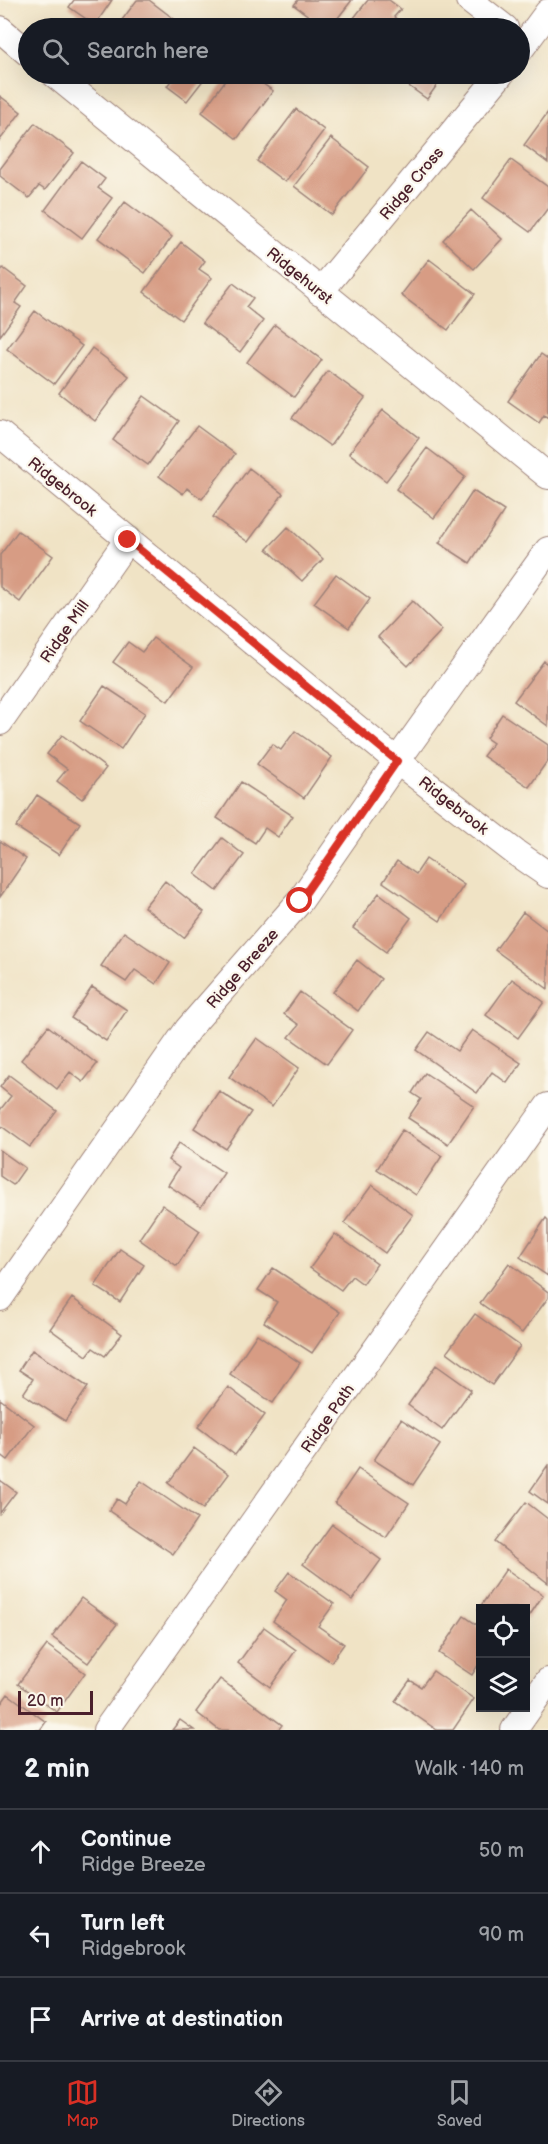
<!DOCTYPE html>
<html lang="en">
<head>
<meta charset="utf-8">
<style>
	body { margin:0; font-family:"Balsamiq Sans",sans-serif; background:#20242c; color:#f1f3f6 }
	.controls { position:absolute; right:18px; bottom:18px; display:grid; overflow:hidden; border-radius:0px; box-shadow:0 6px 24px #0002 }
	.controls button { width:54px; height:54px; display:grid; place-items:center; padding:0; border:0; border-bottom:2px solid #363941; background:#171b24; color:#f1f3f6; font:30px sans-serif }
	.scale { position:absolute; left:18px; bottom:15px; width:75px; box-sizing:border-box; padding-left:6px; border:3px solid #4a1f2b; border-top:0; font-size:16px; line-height:21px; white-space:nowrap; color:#4a1f2b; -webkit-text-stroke:4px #fbf7ec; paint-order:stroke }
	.stop { position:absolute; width:18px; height:18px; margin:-14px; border:4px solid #d93025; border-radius:50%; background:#fff }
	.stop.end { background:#d93025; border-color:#fff; box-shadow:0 2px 6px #0008 }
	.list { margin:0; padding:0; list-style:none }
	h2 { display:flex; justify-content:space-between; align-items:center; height:78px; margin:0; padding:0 24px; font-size:26px }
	h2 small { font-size:20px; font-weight:400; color:#9ea1a6 }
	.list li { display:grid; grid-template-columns:39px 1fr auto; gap:18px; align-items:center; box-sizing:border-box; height:84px; padding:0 24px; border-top:2px solid #363941 }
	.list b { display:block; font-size:22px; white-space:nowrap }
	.list p { margin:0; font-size:20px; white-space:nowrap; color:#9ea1a6 }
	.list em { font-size:20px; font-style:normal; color:#9ea1a6 }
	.icon { flex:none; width:33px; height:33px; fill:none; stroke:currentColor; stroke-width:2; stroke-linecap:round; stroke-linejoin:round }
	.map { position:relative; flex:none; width:548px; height:1730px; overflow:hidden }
	.search { position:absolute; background:#171b24; box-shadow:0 6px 24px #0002; left:18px; right:18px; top:18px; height:66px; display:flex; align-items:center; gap:15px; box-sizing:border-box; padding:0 21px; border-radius:33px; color:#9ea1a6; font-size:22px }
	.sheet { height:330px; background:#171b24 }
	nav { display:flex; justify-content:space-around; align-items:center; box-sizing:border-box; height:84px; border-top:2px solid #363941; background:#171b24; font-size:16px; color:#9ea1a6 }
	nav a { display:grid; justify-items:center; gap:3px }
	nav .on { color:#d93025 }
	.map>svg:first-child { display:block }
	.building { fill:#d79c84 }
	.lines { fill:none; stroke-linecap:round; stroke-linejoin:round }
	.minor-casing { stroke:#9d8178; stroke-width:28 }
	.minor { stroke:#fff; stroke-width:26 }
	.route { stroke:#d93025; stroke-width:8 }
	.labels { text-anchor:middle; stroke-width:4.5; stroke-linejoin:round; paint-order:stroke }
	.street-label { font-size:16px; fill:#4a1f2b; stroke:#fbf7ec }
</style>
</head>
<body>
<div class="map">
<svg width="548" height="1730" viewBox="0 0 548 1730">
	<rect width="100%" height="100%" fill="#fbf7ec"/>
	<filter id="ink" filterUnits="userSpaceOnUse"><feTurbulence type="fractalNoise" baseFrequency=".0167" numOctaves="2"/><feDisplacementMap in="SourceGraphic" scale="12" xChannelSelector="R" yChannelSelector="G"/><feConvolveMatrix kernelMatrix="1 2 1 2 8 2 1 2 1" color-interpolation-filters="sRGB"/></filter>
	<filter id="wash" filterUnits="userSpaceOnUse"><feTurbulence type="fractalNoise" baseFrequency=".008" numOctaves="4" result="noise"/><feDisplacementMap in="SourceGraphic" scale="24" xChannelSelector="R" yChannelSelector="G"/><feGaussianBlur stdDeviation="1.35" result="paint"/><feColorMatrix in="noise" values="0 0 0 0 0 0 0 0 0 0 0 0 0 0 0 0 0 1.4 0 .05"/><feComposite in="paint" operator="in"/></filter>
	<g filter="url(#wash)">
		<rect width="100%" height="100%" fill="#f0e3c5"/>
		<g id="blocks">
			<path class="building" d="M74,0H112L95,25L69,7Z
				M137,0H149L174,19L166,28H116Z
				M298,0H352L330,28H325L294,5Z
				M368,0H389L401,9L394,17L405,26L403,28H346Z
				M168,74H208L187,101L167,86L173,78Z
				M230,74H249L273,91L237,139L202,112Z
				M392,74H445L427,99Z
				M0,96L21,112L0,140Z
				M296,109L324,130L285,182L257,161Z
				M548,112V163L524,145Z
				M35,123L74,153L45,190L39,186L29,198L0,176V169Z
				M331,138L369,167L332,215L294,186Z
				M511,160L548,187V208L530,232L483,198Z
				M81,161L105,179L98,188L112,198L82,238L45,210Z
				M125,202L172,237L145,273L98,238Z
				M471,210L502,239L474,269L443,240Z
				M181,242L205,261L199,269L212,278L181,320L144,292Z
				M429,259L475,294L448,330L401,295Z
				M3,268L27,286L15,303L21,307L0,336V272Z
				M233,283L253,298L246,307L263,321L240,352L202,323Z
				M35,311L82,346L54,384L7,349Z
				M275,325L322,360L294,397L247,362Z
				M92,348L129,376L95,421L59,393Z
				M541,354L548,359V418L544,415L539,423L508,401Z
				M328,371L365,398L330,446L292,418Z
				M144,396L179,421L148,465L113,440Z
				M383,410L419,438L386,481L349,453Z
				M197,426L235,454L202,499L187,488L183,494L159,476Z
				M427,448L465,477L434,518L396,489Z
				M249,468L283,494L248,542L213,517Z
				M473,491L504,511L470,563L439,543Z
				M288,527L323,559L302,581L267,549Z
				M18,531L53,556L20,602L0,587V555Z
				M336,574L370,599L349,628L314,603Z
				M412,601L442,630L408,666L378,637Z
				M153,638L193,667L168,701L113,662L128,642L142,652Z
				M544,661L548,665V726L514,701Z
				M104,686L145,713L121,749L80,721Z
				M502,714L548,745V760L529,787L483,756L493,743L486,738Z
				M295,731L332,757L304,798L257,764L272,744L281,750Z
				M62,735L106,768L82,799L57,781L67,769L47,754Z
				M241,782L293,816L278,837L265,828L255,843L217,818Z
				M37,795L80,823L59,855L16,827Z
				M222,838L244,855L217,891L195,874Z
				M0,841L26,859L0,897Z
				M426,859L464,885L440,921L383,882L397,861L416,874Z
				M165,881L204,912L184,938L144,907Z
				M379,893L411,918L386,952L353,928Z
				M523,912L548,931V989L495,950Z
				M124,932L170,963L156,984L135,970L126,982L101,966Z
				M357,960L381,979L358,1011L333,992Z
				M512,979L544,1002L518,1038L486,1015Z
				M92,987L127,1010L106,1041L71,1018Z
				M300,992L352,1030L327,1064L289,1037L299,1025L284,1014Z
				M48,1026L97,1064L83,1082L70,1072L57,1089L21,1060Z
				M472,1030L521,1063L507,1083L492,1072L477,1093L416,1050L429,1032L457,1051Z
				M257,1038L299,1068L272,1107L229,1077Z
				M425,1073L474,1106L448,1144L408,1118L421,1099L412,1093Z
				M9,1075L57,1111L30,1147L0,1125V1110L11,1096L0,1087Z
				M219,1091L251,1112L226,1149L194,1128Z
				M402,1130L442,1156L416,1195L377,1169Z
				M179,1143L224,1173L201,1207L168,1185L179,1168L168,1160Z
				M0,1150L25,1168L13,1185L0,1176Z
				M372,1185L413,1215L385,1253L344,1223Z
				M162,1205L200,1231L177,1266L139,1239Z
				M546,1218L548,1220V1276L520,1257Z
				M335,1234L377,1264L363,1284L352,1276L341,1290L310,1268Z
				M120,1249L144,1265L120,1302L95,1286Z
				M509,1263L548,1292V1298L522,1333L480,1303Z
				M273,1268L340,1312L312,1353L264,1322L277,1302L258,1290Z
				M72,1298L122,1334L105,1356L93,1348L87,1356L50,1329Z
				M475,1314L520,1346L492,1385L447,1352Z
				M257,1334L300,1363L273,1403L230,1374Z
				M32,1350L88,1387L65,1421L23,1394L33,1379L19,1370Z
				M436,1365L471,1390L442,1430L408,1405Z
				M228,1387L265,1415L235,1455L198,1427Z
				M0,1399L34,1425L8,1460L0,1454Z
				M401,1419L440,1445L413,1485L374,1460Z
				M194,1448L229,1474L203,1509L168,1483Z
				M548,1465V1504L530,1491Z
				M358,1469L409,1503L386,1537L335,1503Z
				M0,1480L16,1492L0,1513Z
				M141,1481L197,1519L173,1554L109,1511L117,1499L125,1504Z
				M526,1502L548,1519V1583L495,1542Z
				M332,1524L381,1560L352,1600L303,1564Z
				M506,1569L543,1595L526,1621V1608H480V1613L478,1610Z
				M289,1572L334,1604L318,1626L344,1644L331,1662L273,1621L287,1600L275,1591Z
				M81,1598L117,1624L88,1663L52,1637Z
				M464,1616L480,1627V1662L472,1675L439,1653Z
				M264,1627L296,1650L270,1687L238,1663Z
				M47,1645L85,1673L57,1712L18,1684Z
				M433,1671L474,1699L453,1730H437L395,1701L410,1680L421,1687Z
				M220,1679L282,1725L278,1730H219L196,1712Z
				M8,1694L46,1722L40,1730H0V1705Z
				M180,1720L194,1730H172Z"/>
		</g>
	</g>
	<g filter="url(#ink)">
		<use href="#blocks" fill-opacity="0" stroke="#9d8178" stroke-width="1.5"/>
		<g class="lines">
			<g class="minor-casing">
				<path id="minor" d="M469,0L505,28
					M0,29L28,53
					M520,50L548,12
					M54,74L548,476
					M320,292L501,74
					M0,434L397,761L516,853L548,875
					M0,722L128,539
					M0,1298L188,1029L300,901L397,761L548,550
					M106,1730L548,1106
					M514,1730L548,1681"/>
			</g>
			<use href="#minor" class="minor"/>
		</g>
	</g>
	<g class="lines" filter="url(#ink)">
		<path class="route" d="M128,540L397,761L300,901"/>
	</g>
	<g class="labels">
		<g class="street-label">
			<text transform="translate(411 183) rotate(-50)" y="6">Ridge Cross</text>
			<text transform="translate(300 275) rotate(39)" y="6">Ridgehurst</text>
			<text transform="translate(63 486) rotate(39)" y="6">Ridgebrook</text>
			<text transform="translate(64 631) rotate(-55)" y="6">Ridge Mill</text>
			<text transform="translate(454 805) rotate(38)" y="6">Ridgebrook</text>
			<text transform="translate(242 968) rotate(-49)" y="6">Ridge Breeze</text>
			<text transform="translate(327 1418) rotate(-55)" y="6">Ridge Path</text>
		</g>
	</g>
</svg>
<div class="controls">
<button><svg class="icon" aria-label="locate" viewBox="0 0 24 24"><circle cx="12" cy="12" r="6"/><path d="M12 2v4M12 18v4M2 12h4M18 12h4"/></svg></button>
<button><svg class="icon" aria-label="layers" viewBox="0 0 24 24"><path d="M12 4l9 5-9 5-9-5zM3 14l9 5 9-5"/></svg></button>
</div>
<div class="scale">20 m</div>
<div class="stop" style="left:300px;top:901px"></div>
<div class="stop end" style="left:128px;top:540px"></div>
<div class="search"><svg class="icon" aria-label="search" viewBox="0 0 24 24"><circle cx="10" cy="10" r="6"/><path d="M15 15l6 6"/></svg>Search here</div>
</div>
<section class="sheet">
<h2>2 min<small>Walk · 140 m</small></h2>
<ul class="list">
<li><svg class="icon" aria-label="ahead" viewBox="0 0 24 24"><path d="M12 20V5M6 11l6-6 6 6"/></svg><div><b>Continue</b><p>Ridge Breeze</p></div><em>50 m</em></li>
<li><svg class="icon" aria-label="left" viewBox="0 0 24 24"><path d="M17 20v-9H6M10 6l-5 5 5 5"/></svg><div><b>Turn left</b><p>Ridgebrook</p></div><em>90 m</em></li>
<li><svg class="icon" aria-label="arrive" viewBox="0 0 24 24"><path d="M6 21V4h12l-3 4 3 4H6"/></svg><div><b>Arrive at destination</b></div></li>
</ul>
</section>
<nav>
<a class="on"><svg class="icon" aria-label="map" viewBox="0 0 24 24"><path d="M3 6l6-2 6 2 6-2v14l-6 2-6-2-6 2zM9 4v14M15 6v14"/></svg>Map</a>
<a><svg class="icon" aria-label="directions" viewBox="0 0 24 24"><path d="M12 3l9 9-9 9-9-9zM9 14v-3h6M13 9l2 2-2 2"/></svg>Directions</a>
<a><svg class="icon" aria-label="saved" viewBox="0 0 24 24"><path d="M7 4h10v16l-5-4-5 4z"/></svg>Saved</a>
</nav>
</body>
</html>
